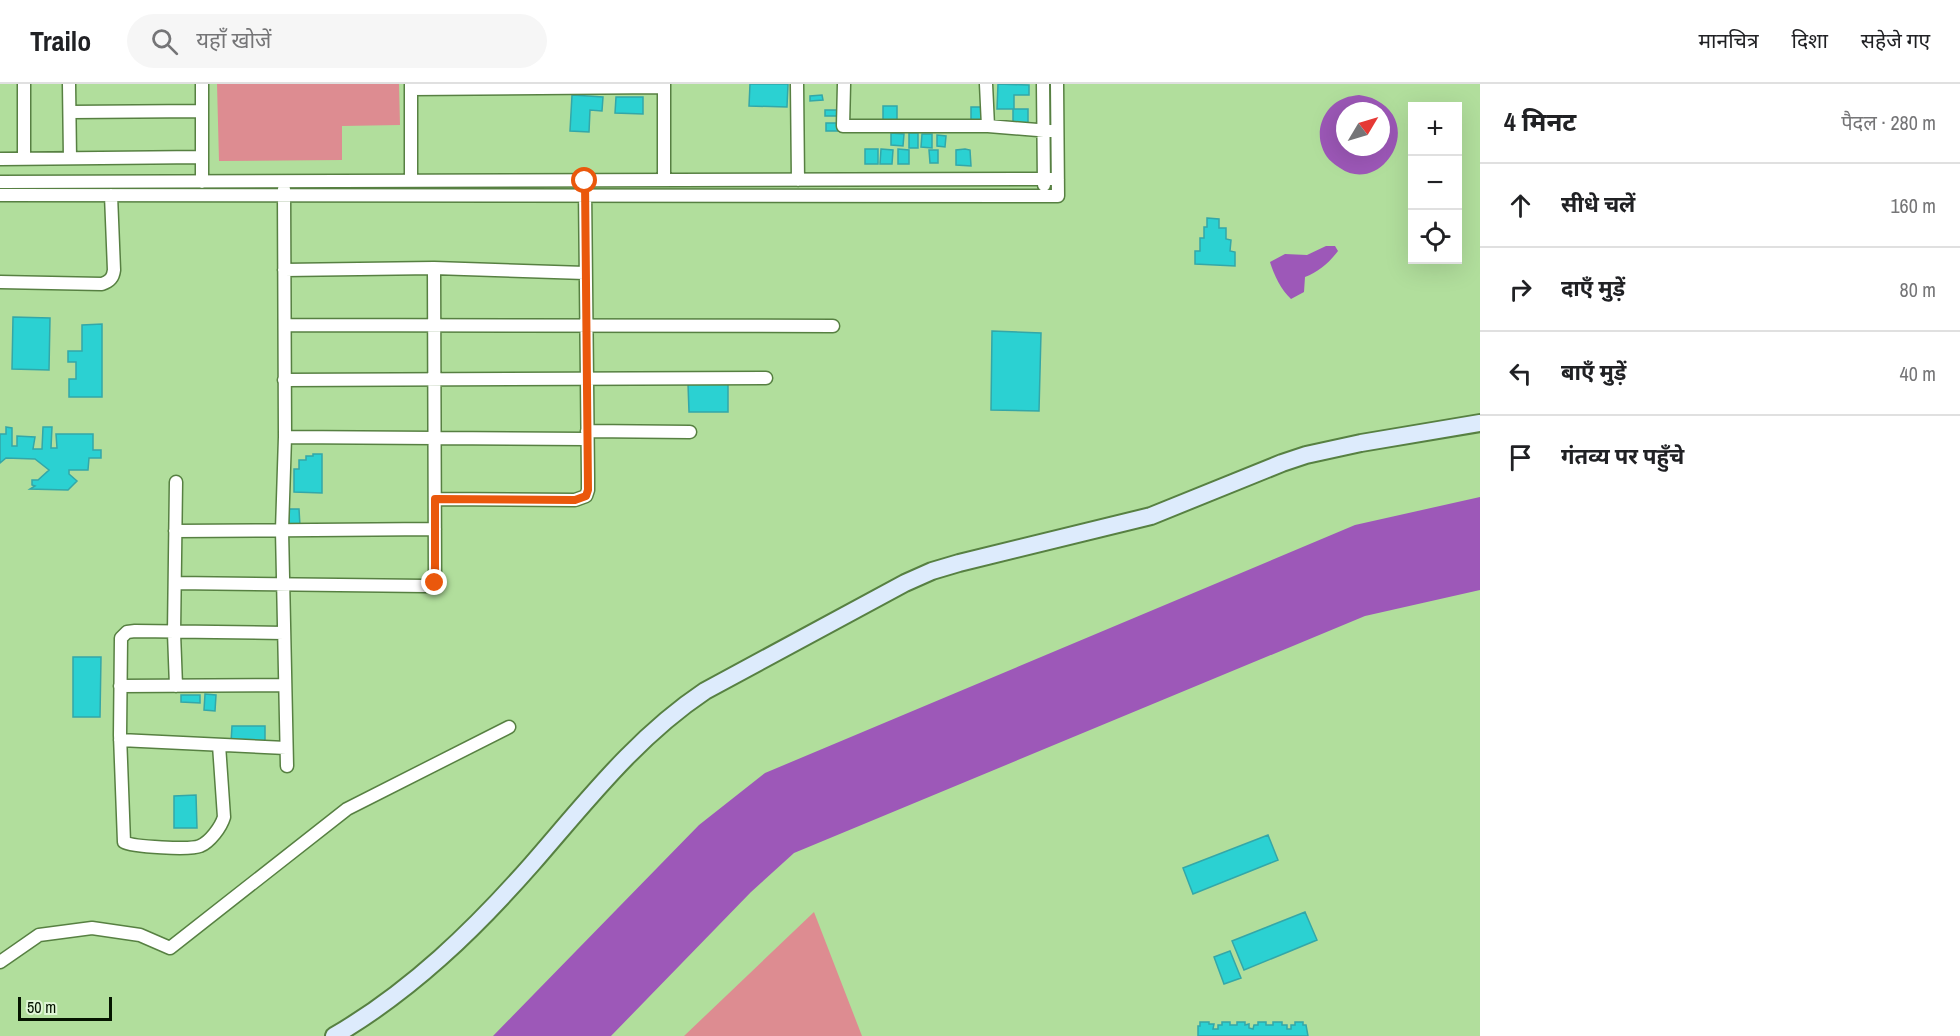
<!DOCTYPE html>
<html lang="hi">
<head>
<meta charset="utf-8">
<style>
	body { margin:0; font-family:"Archivo Narrow","Noto Sans Devanagari",sans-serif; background:#f6f6f6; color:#202124 }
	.controls { position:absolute; right:18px; top:18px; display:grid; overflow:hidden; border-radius:0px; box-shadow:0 6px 24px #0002 }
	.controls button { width:54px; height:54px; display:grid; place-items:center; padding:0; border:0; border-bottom:2px solid #e0e0e0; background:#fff; color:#202124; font:30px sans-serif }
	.compass { position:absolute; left:1336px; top:18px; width:54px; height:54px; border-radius:50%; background:#fff; box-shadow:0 6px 24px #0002; rotate:52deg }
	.scale { position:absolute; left:18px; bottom:15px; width:94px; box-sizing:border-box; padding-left:6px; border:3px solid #051400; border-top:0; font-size:16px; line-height:21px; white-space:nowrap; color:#051400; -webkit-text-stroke:4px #e0f7d6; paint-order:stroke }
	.stop { position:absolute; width:18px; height:18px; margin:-14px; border:4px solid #ea580c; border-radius:50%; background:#fff }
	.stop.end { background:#ea580c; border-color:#fff; box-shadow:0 2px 6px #0008 }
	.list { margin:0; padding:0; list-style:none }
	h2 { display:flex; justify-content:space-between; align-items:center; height:78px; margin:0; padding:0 24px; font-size:26px }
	h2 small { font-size:20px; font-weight:400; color:#757577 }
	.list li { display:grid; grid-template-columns:39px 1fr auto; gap:18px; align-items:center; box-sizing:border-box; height:84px; padding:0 24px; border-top:2px solid #e0e0e0 }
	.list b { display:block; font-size:22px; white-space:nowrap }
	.list em { font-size:20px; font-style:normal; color:#757577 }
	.icon { flex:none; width:33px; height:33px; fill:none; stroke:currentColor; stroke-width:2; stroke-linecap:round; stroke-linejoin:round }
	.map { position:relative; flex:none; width:1480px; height:952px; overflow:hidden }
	header { display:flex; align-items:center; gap:36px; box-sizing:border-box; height:84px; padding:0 30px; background:#fff; border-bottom:2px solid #e0e0e0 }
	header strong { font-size:28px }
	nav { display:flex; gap:33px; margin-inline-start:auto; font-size:21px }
	.search { width:420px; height:54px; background:#f6f6f6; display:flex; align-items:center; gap:15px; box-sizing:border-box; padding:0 21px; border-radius:33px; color:#757577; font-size:22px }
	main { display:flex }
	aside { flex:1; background:#fff }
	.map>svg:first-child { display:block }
	.green { fill:#dd8c91 }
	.water { fill:#9d58b8; fill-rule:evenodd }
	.building { fill:#2bd1d2; stroke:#33a7a8; stroke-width:1.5 }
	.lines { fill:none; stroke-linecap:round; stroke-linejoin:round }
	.street-casing { stroke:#578042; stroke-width:15 }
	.secondary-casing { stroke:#578042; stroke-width:20 }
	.street { stroke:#fff; stroke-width:12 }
	.secondary { stroke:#ddebfc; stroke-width:16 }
	.route { stroke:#ea580c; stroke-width:8 }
</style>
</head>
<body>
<header>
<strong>Trailo</strong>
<div class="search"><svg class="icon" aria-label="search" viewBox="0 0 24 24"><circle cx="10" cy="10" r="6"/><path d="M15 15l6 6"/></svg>यहाँ खोजें</div>
<nav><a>मानचित्र</a><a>दिशा</a><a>सहेजे गए</a></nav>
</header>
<main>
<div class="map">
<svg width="1480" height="952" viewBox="0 0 1480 952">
	<rect width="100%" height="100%" fill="#b1de9c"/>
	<path class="green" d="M217,0H399L400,41L342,42V76L219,77Z
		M814,828L862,952H684Z"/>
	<path class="water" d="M1359,11C1364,12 1371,13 1376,16C1426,42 1380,112 1340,84C1332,79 1325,73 1322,63C1315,44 1325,21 1345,14C1349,12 1354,12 1359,11ZM1345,27H1381V63H1345Z
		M1326,162H1335L1338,167C1329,179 1318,188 1305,193L1304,208L1291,215C1281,206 1274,191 1270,178L1285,170L1307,171Z
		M1480,413V506L1365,532L794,769L751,808L611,952H493L699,741L765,689L1355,441Z"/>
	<path class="building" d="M750,0H788L787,23L749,22Z
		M998,0L1029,1V11H1014V25H1028V40L1013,39V25H997Z
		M572,11L603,13L602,27L590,26L589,48L570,47Z
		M822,11L823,16L810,17V12Z
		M616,13H643V30L615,29Z
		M883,22H897V37H883Z
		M971,23H984V38H971Z
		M825,26H840V32H825Z
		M826,39H841V47H826Z
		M891,49L904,50L903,62L891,61Z
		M909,49H918V64H909Z
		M922,50H932V64L921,63Z
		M937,51L946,52L945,63L937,62Z
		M865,65H878V80H865Z
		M881,65L893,66L892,80H880Z
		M898,65L909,66V80H898Z
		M965,65L970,66L971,82L956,81V66Z
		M929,66H938V79H930Z
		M1207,134L1219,135V144H1226V155L1231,156L1230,167L1235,168V182L1195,180V167H1200V154H1204V143H1207Z
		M13,233L50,234L49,286L12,285Z
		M102,240V313H69V295H76V278H68V267H82V241Z
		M992,247L1041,249L1039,327L991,326Z
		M688,300H728V328H689Z
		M6,343L12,344V362H17V352L35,353L33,365H42L43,343H52L51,364H57L56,350H93V366H101V374H89L88,386H69V390L77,397L68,406L30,405L35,402L32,401V396H38L49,386L35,375L6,374L0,379V350H6Z
		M313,370H322V409L294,408V385H299V376H306V372H313Z
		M289,425H299L300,442L289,443Z
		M73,573H101L100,633H73Z
		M205,610L216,611L215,627L204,626Z
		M181,611H200V619L181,618Z
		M232,642H265V660L231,659Z
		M196,711L197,744H174V712Z
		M1268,751L1278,776L1193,810L1183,784Z
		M1305,828L1317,856L1244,886L1232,857Z
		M1230,867L1241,894L1224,900L1214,873Z
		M1200,938H1209V940H1214L1213,945H1218V941H1222V938H1230V941H1237V938H1245V941L1249,940V944L1253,945L1254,941H1258V938H1266V941H1273V938H1282V941H1287V945H1291V941H1295V938H1303V941H1306L1308,952H1198V942H1200Z"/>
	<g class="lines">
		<g class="street-casing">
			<path id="street" d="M69,0L70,74
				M202,0V98
				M411,0V97
				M797,0L798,96
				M844,0L843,42H988L986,0
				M1043,0L1044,101
				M411,5L664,3
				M70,28L202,27
				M988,42L1050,47
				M0,75L202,73
				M24,75V0
				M664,96V0
				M0,98L1058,95
				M284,105L285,353L282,446L287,682
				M0,111L1058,112L1057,0
				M284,186L434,184L585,189
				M0,198L102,200C110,197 113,194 114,186L111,111
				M285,241L833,242
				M284,296L766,294
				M587,347L690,348
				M285,353L586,355
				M176,398L174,549L176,602
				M435,415L575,416L586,412L588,406V393L585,104
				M175,447L435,445
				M175,499L425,502H431L435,499L434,184
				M120,602L285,601
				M120,656L286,664
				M219,661L224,733C221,743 210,758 200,762C191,766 132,763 124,758L120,651L121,554L127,548L135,547L284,549
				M0,878L39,851L92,844L140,851L170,864L347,725L509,643"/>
		</g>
		<g class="secondary-casing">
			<path id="secondary" d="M334,952C411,907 474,846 532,780C586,718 636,653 705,607L905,499L932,487L959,479L1151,432L1282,379L1306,371L1361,359L1480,339"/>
		</g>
		<use href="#street" class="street"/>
		<use href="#secondary" class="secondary"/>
	</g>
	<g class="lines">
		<path class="route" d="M435,499V415L575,416L586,412L588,406L585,97"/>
	</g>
</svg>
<div class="controls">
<button>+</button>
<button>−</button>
<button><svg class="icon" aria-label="locate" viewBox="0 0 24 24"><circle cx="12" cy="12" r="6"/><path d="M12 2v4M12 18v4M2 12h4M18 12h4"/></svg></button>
</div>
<svg class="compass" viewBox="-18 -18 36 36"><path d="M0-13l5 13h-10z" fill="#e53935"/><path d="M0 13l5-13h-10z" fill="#757577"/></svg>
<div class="scale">50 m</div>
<div class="stop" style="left:585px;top:97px"></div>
<div class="stop end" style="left:435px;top:499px"></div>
</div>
<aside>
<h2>4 मिनट<small>पैदल · 280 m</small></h2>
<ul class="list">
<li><svg class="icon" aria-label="ahead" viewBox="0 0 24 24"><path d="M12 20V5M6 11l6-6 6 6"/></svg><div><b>सीधे चलें</b></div><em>160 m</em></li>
<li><svg class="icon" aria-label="right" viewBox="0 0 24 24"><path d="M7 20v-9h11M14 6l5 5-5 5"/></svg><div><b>दाएँ मुड़ें</b></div><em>80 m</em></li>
<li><svg class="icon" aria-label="left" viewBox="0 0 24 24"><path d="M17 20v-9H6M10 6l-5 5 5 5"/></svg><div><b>बाएँ मुड़ें</b></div><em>40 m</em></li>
<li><svg class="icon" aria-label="arrive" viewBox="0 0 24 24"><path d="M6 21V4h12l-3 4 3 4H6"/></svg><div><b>गंतव्य पर पहुँचे</b></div></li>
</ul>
</aside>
</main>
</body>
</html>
